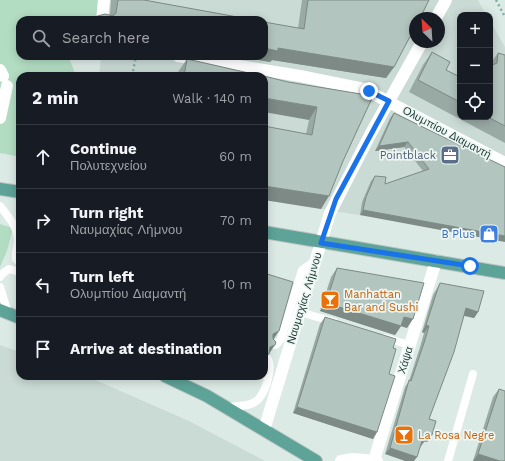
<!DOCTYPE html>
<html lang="en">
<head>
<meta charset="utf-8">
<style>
	body { margin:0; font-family:"Work Sans",sans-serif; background:#20242c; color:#f1f3f6 }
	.controls { position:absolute; right:12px; top:12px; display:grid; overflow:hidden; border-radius:8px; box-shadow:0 2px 10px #0003 }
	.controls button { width:36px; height:36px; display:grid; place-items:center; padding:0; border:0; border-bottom:1px solid #363941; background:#171b24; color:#f1f3f6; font:20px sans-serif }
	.compass { position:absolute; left:409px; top:12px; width:36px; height:36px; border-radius:50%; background:#171b24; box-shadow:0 2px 10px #0003; rotate:335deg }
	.stop { position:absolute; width:12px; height:12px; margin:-9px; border:3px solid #1a73e8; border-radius:50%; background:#fff }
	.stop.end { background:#1a73e8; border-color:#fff; box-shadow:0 1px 4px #0008 }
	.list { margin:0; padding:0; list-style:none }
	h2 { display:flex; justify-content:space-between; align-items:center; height:52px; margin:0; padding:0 16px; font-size:17px }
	h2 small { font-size:13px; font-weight:400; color:#9ea1a6 }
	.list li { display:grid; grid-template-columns:26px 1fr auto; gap:12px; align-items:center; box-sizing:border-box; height:64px; padding:0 16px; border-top:1px solid #363941 }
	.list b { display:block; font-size:15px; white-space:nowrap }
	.list p { margin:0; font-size:13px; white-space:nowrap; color:#9ea1a6 }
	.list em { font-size:13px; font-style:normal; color:#9ea1a6 }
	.icon { flex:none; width:22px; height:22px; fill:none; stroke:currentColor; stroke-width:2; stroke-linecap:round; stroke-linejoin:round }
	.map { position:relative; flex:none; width:505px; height:461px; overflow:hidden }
	.search { position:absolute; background:#171b24; box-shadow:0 2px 10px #0003; left:16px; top:16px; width:252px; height:44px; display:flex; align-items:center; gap:10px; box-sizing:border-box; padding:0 14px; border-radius:12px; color:#9ea1a6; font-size:15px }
	.panel { position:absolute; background:#171b24; box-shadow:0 2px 10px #0003; left:16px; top:72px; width:252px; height:308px; border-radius:12px }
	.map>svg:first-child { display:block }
	.built { fill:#cadad4; fill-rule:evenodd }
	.green { fill:#b3ddc3 }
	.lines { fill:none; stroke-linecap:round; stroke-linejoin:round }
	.primary-casing { stroke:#bbc4c2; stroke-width:14 }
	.path { stroke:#7ab0a5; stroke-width:2.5; stroke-dasharray:2 3; stroke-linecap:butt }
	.lane { stroke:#fff; stroke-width:8 }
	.street { stroke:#fff; stroke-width:12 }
	.primary { stroke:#5da398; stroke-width:12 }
	.wall { fill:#99a9a3 }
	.shaded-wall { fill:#7d8a85 }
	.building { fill:#b2c5be; stroke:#7d8a85 }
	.route { stroke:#1a73e8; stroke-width:5 }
	.labels { text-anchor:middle; stroke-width:3.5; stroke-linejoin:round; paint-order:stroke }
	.street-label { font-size:11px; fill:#1d3a35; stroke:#edf6f3 }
	.service-label { font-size:11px; fill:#4e5e75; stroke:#edf6f3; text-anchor:end }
	.shop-label { font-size:11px; fill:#366cbe; stroke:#edf6f3; text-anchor:end }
	.food-label { font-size:11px; fill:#c56008; stroke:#edf6f3; text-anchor:start }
</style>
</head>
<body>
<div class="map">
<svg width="505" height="461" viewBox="0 0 505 461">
	<rect width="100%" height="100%" fill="#dceae5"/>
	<path class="built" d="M108,0H478L486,15H460V117H490V21L505,47V241L440,228L264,200V76H99L101,56H264V20H105ZM415,18H439V42H415Z
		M0,345L20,352V376H86L189,421L265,461H0Z"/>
	<path class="green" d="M0,0H104L102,20H20V56H74L69,58L76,76H20V157L0,153Z
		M0,224L13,228L7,251L0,267Z"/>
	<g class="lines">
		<g class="primary-casing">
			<path id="primary" d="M0,189L20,192
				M264,232L505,273
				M0,310L20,318
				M165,376L207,396L316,461"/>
		</g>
		<path class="path" d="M496,0L505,17
			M132,76L136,56"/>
		<path class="lane" d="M439,29L441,30
			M0,206C8,216 17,226 18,240C18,246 15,252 16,259L20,263
			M0,277L2,274L9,269L20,272
			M0,287L8,313
			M300,312L334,322
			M385,338L410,345
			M272,345H276L281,339L302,270L315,261
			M227,407C235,406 247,407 255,402C265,396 273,370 268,359
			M448,461L473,374"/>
		<path class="street" d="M436,18L446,0
			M102,20L104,0
			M178,56L300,76L364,89L505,163
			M0,70L3,76
			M0,118L7,86
			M264,430L330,213L371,133L422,42
			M374,460L436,261
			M341,461L353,459L377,461"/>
		<use href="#primary" class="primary"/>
	</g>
	<path class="wall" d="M111,0H144L254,20H87V19L110,15Z
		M302,0H429L394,67L386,78L272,60L270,62L237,56L298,28Z
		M432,52L446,70L460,77V117H490V64L498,53L505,55V143L409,92L423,65Z
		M187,59L262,76H177L178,72Z
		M288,82L373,96L321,209L306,134L309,120Z
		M394,113L505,167L360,215L362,202L371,181L375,176L385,184L423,171L404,147L375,151L390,118Z
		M337,268L407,328L401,326L395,335L320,311L331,277Z
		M440,283L478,312L474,318L464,316L429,419L432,435L427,442L424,441L385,454L405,387L409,381L420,347L424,333L422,332L433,295L436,290Z
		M325,317L393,348L389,374L377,432L373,439L293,413L320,324Z
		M499,389L505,461H473L493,397Z"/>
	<path class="shaded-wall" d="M264,48H278L394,67L386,78L272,60L270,62L237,56H264Z
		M264,98L317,107L309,120L264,112Z
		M408,142L404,147L375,151L379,146Z
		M264,186L329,196L321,209L264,200Z
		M363,210L505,236V242L360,215Z
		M326,303L404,317L413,319L407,328L398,325L401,326L395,335L320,311Z
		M466,308L478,312L474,318L462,315Z
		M426,325L429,326L424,333L422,332Z
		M279,331L273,340V334Z
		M275,345L264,361V352L270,347Z
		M297,407L377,432L373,439L293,413Z
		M427,434L432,435L427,442L422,440Z
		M422,441L424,442L419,449Z
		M390,448L417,457L414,461H405L385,454Z
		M478,454L500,461H473Z"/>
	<path class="building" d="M118,0H144L254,20H91L87,19L105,14L113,16L116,13Z
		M308,0H429L420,18H415V27L394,67L278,48V51L264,48V22L304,29Z
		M432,52L450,62L446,70L460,77V102L418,80Z
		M498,53L505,55V126L488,117H490V66L497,63Z
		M187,59L262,76H184Z
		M264,76L288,82L373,96L343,161L329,196L264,186V126L312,135L317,107L264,98Z
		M394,113L505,167V236L363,210L366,197L375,176L386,177L385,184L429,169L408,142L379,146Z
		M337,268L424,283L413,319L404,317L401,326L326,303Z
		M264,273L293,282L279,331L273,334V339L276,342L275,345L270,347L269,354L264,352Z
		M440,283L484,291L478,312L466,308L454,352L429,419L436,421L432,435L427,434L424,442L422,441L417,457L390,448L409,380L411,381L425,340L429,326L426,325L438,288Z
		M325,317L396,339L393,348L396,349L389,374L395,376L377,432L297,407Z
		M499,389L505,391V461H500L478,454Z"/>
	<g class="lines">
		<path class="route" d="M369,91L389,101L336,199L321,243L470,266"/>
	</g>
	<defs>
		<g id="office-square" transform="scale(1)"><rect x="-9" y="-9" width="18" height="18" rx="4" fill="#5c6f8a" stroke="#edf6f3"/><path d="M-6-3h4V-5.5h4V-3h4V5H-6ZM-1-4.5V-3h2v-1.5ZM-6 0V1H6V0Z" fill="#fff"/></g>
		<g id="shop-square" transform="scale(1)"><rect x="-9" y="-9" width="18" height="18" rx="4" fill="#3f7fe0" stroke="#edf6f3"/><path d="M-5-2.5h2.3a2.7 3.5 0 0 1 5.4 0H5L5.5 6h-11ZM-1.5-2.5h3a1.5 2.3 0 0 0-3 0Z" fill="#fff"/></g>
		<g id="bar-square" transform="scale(1)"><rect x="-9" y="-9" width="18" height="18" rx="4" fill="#e8710a" stroke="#edf6f3"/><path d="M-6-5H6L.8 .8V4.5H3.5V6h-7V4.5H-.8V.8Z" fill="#fff"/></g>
	</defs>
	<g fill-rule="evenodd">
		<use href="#office-square" x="450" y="155"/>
		<use href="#shop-square" x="489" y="234"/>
		<use href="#bar-square" x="330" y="300"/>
		<use href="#bar-square" x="404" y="435"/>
	</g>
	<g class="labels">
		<g class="street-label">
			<text transform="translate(447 132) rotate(28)" y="4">Ολυμπίου Διαμαντή</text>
			<text transform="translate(304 298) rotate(-73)" y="4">Ναυμαχίας Λήμνου</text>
			<text transform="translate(405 360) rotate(-73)" y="4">Χάψα</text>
		</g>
		<g class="service-label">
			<text x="436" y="159">Pointblack</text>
		</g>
		<g class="shop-label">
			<text x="475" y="238">B Plus</text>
		</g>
		<g class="food-label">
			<text x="344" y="298">Manhattan<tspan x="344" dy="13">Bar and Sushi</tspan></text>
			<text x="418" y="439">La Rosa Negre</text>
		</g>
	</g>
</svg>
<div class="controls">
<button>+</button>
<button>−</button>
<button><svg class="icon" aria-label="locate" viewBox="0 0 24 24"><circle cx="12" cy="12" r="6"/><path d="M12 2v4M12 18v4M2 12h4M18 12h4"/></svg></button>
</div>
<svg class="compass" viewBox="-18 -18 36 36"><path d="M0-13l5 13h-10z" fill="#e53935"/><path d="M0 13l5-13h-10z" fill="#9ea1a6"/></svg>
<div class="stop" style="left:470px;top:266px"></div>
<div class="stop end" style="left:369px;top:91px"></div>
<div class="search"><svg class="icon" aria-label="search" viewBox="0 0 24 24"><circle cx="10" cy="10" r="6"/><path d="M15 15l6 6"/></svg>Search here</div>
<section class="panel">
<h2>2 min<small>Walk · 140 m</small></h2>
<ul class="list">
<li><svg class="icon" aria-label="ahead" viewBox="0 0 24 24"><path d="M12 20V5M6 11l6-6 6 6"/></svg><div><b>Continue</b><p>Πολυτεχνείου</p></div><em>60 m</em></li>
<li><svg class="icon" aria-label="right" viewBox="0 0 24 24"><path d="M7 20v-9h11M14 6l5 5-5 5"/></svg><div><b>Turn right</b><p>Ναυμαχίας Λήμνου</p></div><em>70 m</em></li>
<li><svg class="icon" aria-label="left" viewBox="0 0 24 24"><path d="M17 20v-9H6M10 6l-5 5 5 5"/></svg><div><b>Turn left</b><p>Ολυμπίου Διαμαντή</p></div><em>10 m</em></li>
<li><svg class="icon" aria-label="arrive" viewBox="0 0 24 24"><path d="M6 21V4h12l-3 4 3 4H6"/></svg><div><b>Arrive at destination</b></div></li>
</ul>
</section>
</div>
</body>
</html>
